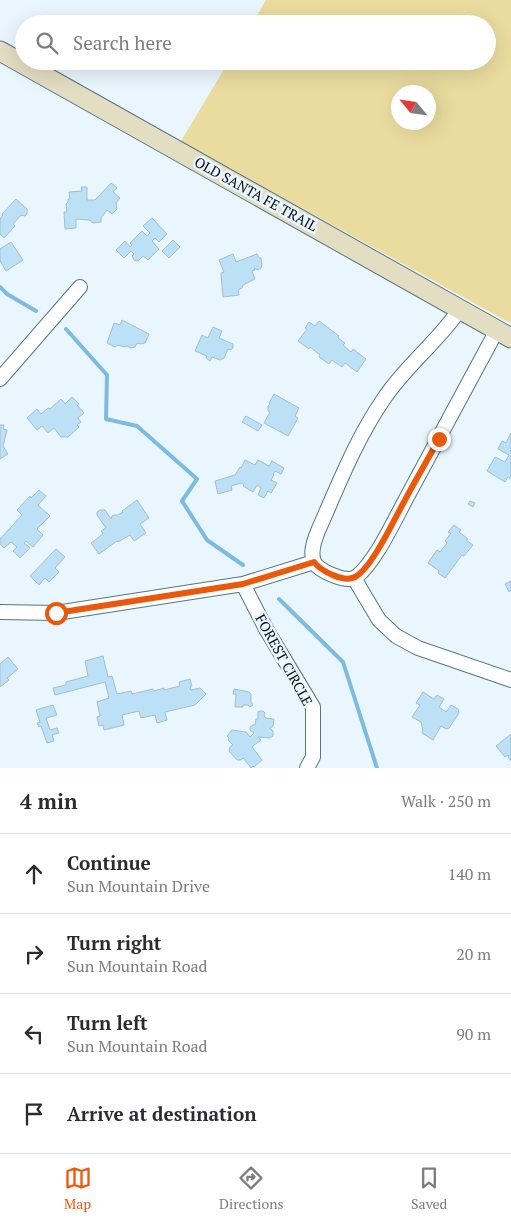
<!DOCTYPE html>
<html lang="en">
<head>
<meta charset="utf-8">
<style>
	body { margin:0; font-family:"PT Serif",serif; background:#f2f2f3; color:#2b2b33 }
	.compass { position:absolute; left:391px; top:85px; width:45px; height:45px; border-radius:50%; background:#fff; box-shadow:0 5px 20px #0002; rotate:299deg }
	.stop { position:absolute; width:15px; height:15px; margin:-11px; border:4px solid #ea580c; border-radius:50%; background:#fff }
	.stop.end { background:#ea580c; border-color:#fff; box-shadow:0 1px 5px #0008 }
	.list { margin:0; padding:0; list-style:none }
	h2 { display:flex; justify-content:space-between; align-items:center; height:65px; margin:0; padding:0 20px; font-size:21px }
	h2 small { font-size:16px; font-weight:400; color:#7c7c81 }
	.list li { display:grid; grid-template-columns:32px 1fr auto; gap:15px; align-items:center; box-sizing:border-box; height:80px; padding:0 20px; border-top:1px solid #e1e1e2 }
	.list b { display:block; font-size:19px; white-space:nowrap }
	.list p { margin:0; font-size:16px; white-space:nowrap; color:#7c7c81 }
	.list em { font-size:16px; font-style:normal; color:#7c7c81 }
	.icon { flex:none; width:28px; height:28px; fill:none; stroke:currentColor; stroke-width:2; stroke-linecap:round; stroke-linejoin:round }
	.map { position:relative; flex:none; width:511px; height:768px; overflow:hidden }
	.search { position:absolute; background:#fff; box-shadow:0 5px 20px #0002; left:15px; right:15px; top:15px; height:55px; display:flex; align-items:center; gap:12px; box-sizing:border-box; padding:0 18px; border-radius:28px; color:#7c7c81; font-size:19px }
	.sheet { height:385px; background:#fff }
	nav { display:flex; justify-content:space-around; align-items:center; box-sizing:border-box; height:70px; border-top:1px solid #e1e1e2; background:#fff; font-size:14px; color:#7c7c81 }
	nav a { display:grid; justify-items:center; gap:2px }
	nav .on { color:#ea580c }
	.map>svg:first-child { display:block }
	.green { fill:#eadc9e; fill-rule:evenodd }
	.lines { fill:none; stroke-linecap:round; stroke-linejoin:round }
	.stream { stroke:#7dbce0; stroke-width:4 }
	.building { fill:#bce1f7; stroke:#a1becf }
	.street-casing { stroke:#597484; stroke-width:16 }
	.secondary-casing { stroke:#597484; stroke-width:21 }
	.street { stroke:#fff; stroke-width:14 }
	.secondary { stroke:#e3ddc2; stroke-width:19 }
	.route { stroke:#ea580c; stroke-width:6 }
	.labels { text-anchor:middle; stroke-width:5; stroke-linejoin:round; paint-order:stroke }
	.street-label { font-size:14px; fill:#050e14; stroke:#eaf6fd }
</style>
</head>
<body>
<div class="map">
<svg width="511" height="768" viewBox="0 0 511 768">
	<rect width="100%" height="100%" fill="#eaf6fd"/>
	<path class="green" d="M266,0H511V321L510,323L181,141L229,61H487V24H252ZM398,92H428V122H398Z"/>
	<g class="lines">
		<path class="stream" d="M0,287L7,294L36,311
			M66,329L107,375L106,419L137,426L197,479L182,501L207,540L243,565
			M279,599L343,662L377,768"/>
	</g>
	<path class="building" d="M111,183L117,188L113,192L120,198L116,203L117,209L112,214L107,210L101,218V222L93,223L89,220L76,219V228L65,229L64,212H67L66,204L68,202V199H70L69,192L82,191L81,187H87V200H95Z
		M16,199L27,209V214L25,216L21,215L13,224L15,226L4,238L0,234V219L3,215L2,214Z
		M152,218L167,234L159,242L155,238L152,241L159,249L148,260L143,256L139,260L137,261L134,260L132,256L134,254L131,251L124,258L116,250L125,241L130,247L132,245L130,243L142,231L147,236L150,233L143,226Z
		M173,240L180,247L169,258L162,251Z
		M11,242L23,260L6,271L0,261V249Z
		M233,254L236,262L257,254L259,258H261L262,265L261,268L258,270L254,268L255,270L252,271L255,279L243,285L242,288L238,290L239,295L223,297L221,273L224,272L219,260Z
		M122,320L149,334L145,343L141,344L137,343L135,347L131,348L127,346L124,347L118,345L115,347L107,343L114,323L120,325Z
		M319,321L339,336L338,338L345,343L343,345L351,352L353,349L366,359L357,372L345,363L342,367L332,360L329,364L319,357L320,355L310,347L309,349L298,341L307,329L305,328L309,322L315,326Z
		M213,327L222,331L219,338L233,344V348L230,350L228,349L224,358L220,360L212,357L210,361L206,358L207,356L195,351L202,335L208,338Z
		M274,394L299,408L295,416L298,418L288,436L264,423L270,412L268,411V406L270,404L269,403Z
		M72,397L79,404L77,405L84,413L78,418L81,422L77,425L79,427L68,437H61L54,428L48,433L42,426L37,430L27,418L37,409L41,414L48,408L50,409L61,399L65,404Z
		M246,416L262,425L258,431L242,422Z
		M0,425H4L3,429L7,430L3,446L8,454L0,459Z
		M511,433V479L508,477L505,482L487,471L495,457L505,462L509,455L498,449L502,441L506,443Z
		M245,460L255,465L258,460L269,466L272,461L284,468L281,474L275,471L273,474L274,475L271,480L277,483L271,493L268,491L264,498L258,495L261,488L257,485L253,492L243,486L244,485L241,483L231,486L232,490L218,494L215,481L235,475L240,467L241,468Z
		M39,490L46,496L38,505L50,516L37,529L43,535L33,547L26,541L24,543L30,548L20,558L13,551L17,547L11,542L4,548L0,544V539L22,515L17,510L30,496L31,498Z
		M137,500L149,518L140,524L146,533L134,541L130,535L118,542L117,541L99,554L91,543L103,534L101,531L106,528L97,515V512L100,510H105L111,519L112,516L115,515H118L123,512L122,511Z
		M470,501L475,503L473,507L468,504Z
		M454,525L461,530L459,532L468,539L466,540L473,545L464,556L462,555L445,578L438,573L439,571L428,563L437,550L440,552L447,543L445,541L451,533L448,532Z
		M56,549L65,557L55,568L59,572L49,582L45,578L39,585L30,576Z
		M511,581V590L509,592L505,584Z
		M103,656L108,677L112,676L117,694L131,691L132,694L153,689L154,691L164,688V690L180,686L179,682L190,679L192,686H190L191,690L200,688L206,694L195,705L165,712L167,720L157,723L155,715L141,718L139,711L122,715L124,725L104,730L103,725L99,726L97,717L100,716L97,702L109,698L105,682L55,695L53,688L66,685V682L88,676L85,661Z
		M8,657L18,669L7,678L9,680L0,687V664Z
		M234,689L249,692L251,694V702L253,705L250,707L248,705H243V707H235L236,694H233Z
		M423,692L434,699L437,695L444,699L439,707L446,712L451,705L458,709L459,713L449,728L446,729L441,726L433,740L422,733L423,731L421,722L412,717L420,705L416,703Z
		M53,705L57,715L46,718L50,730L57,728L59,733L52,735L54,741L47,743L41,726L39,727L37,723L40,722L36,710Z
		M260,711H263L265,713L264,716L266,718L274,719L273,726L270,728L273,731V736L270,738L258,737L261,740L252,747L262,760L254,767L253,766L251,768L243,758L241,760H237L229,751L230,747L233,745L228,740L229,738L227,736L232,730L246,732L250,737L254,733L250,730V727L253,725H255L256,719H258V712Z
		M511,734V761L509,758L508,755L505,757L496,746Z"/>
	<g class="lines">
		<g class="street-casing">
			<path id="street" d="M460,309C438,342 405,366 383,400C355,441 338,486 318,531C314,541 308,557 317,566C325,573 347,583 356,577C375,563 395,519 407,497C437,441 467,386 497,330
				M0,379L80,287
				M354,578L379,620L396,636L418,648L511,680
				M243,584L266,629L313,707V757L307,768
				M0,612L56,613L243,584L314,562"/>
		</g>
		<g class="secondary-casing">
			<path id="secondary" d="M0,51L511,338"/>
		</g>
		<use href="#street" class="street"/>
		<use href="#secondary" class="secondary"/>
	</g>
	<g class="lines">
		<path class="route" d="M56,613L243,584L314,562C321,571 344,583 355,577C372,568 395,518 405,500C416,479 428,459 439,439"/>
	</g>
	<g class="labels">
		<g class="street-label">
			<text transform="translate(256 194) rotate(29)" y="5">OLD SANTA FE TRAIL</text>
			<text transform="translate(284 660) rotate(61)" y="5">FOREST CIRCLE</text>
		</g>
	</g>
</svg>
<svg class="compass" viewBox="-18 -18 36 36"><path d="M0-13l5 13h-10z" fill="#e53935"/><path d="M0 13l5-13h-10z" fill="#7c7c81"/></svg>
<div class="stop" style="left:56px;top:613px"></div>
<div class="stop end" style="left:439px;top:439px"></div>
<div class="search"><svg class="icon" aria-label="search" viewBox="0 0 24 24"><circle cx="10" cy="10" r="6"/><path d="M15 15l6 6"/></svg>Search here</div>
</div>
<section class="sheet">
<h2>4 min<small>Walk · 250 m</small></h2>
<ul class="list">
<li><svg class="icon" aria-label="ahead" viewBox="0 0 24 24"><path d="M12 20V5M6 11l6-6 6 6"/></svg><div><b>Continue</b><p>Sun Mountain Drive</p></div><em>140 m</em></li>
<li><svg class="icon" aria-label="right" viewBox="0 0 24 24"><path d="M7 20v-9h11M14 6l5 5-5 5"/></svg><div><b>Turn right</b><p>Sun Mountain Road</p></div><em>20 m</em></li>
<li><svg class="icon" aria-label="left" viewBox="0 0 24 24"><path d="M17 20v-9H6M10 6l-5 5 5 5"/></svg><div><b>Turn left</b><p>Sun Mountain Road</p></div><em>90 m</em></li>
<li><svg class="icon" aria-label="arrive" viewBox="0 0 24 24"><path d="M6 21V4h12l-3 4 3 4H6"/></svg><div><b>Arrive at destination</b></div></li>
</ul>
</section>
<nav>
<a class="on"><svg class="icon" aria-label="map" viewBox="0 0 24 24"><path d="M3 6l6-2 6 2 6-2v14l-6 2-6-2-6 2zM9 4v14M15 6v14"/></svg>Map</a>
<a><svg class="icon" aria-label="directions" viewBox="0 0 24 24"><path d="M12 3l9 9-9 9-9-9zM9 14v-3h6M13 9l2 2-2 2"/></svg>Directions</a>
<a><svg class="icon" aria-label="saved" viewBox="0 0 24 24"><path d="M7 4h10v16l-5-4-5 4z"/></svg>Saved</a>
</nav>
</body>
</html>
